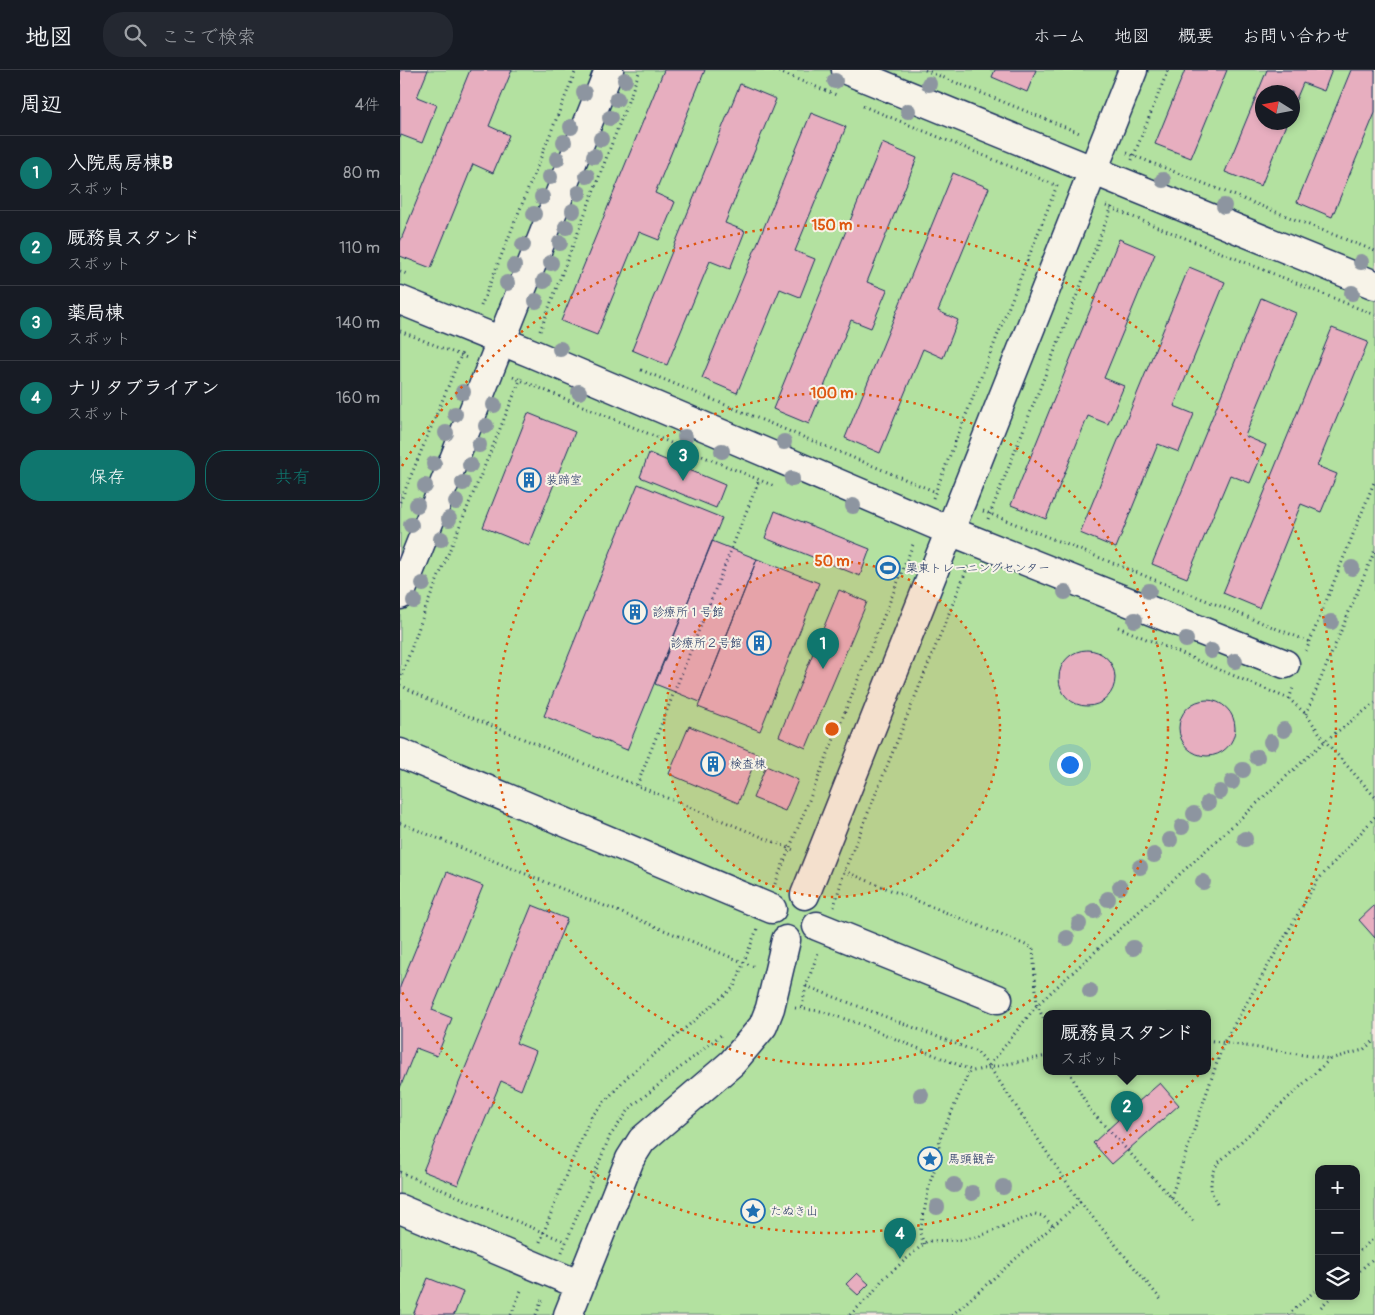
<!DOCTYPE html>
<html lang="ja">
<head>
<meta charset="utf-8">
<style>
	body { margin:0; font-family:Pangolin,"Klee One",sans-serif; background:#242831; color:#f1f3f6 }
	.controls { position:absolute; right:15px; bottom:15px; display:grid; overflow:hidden; border-radius:10px; box-shadow:0 2px 8px #0003 }
	.controls button { width:45px; height:45px; display:grid; place-items:center; padding:0; border:0; border-bottom:1px solid #363941; background:#171b24; color:#f1f3f6; font:25px sans-serif }
	.compass { position:absolute; left:855px; top:15px; width:45px; height:45px; border-radius:50%; background:#171b24; box-shadow:0 2px 8px #0003; rotate:281deg }
	.you { position:absolute; left:669px; top:694px; width:18px; height:18px; margin:-12px; border:4px solid #fff; border-radius:50%; background:#1a73e8; box-shadow:0 0 0 8px #1a73e833 }
	.badge { display:grid; place-items:center; width:32px; height:32px; border-radius:50%; background:#0f766e; color:#fff; font-size:16px; font-weight:700 }
	.pin { position:absolute; translate:-50% -41px; filter:drop-shadow(0 1px 2px #0008) }
	.pin::after { content:''; position:absolute; top:26px; width:18px; height:15px; background:inherit; clip-path:polygon(0 0,100% 0,50% 100%) }
	.popup { position:absolute; left:643px; top:940px; width:168px; height:65px; box-sizing:border-box; display:grid; place-content:center; border-radius:10px; background:#171b24; filter:drop-shadow(0 1px 4px #0005); font-size:16px; white-space:nowrap; color:#9ea1a6 }
	.popup b { font-size:19px; color:#f1f3f6 }
	.popup::after { content:''; position:absolute; left:50%; top:100%; margin-left:-10px; border:10px solid transparent; border-top-color:#171b24 }
	.list { margin:0; padding:0; list-style:none }
	h2 { display:flex; justify-content:space-between; align-items:center; height:65px; margin:0; padding:0 20px; font-size:21px }
	h2 small { font-size:16px; font-weight:400; color:#9ea1a6 }
	.list li { display:grid; grid-template-columns:32px 1fr auto; gap:15px; align-items:center; box-sizing:border-box; height:75px; padding:0 20px; border-top:1px solid #363941 }
	.list b { display:block; font-size:19px; white-space:nowrap }
	.list p { margin:0; font-size:16px; white-space:nowrap; color:#9ea1a6 }
	.list em { font-size:16px; font-style:normal; color:#9ea1a6 }
	.actions { display:flex; gap:10px; padding:15px 20px }
	.actions a { flex:1; padding:11px 0; border:1px solid #0f766e; border-radius:20px; text-align:center; font-size:18px; color:#0f766e }
	.actions .main { background:#0f766e; color:#fff }
	.icon { flex:none; width:28px; height:28px; fill:none; stroke:currentColor; stroke-width:2; stroke-linecap:round; stroke-linejoin:round }
	.map { position:relative; flex:none; width:975px; height:1245px; overflow:hidden }
	header { display:flex; align-items:center; gap:30px; box-sizing:border-box; height:70px; padding:0 25px; background:#171b24; border-bottom:1px solid #363941 }
	header strong { font-size:24px }
	nav { display:flex; gap:28px; margin-inline-start:auto; font-size:18px }
	.search { width:350px; height:45px; background:#242831; display:flex; align-items:center; gap:12px; box-sizing:border-box; padding:0 18px; border-radius:20px; color:#9ea1a6; font-size:19px }
	main { display:flex }
	aside { flex:1; background:#171b24 }
	.map>svg:first-child { display:block }
	.green { fill:#b3e1a0; stroke:#67887f; fill-rule:evenodd }
	.building { fill:#e7aebf; stroke:#1b2f5e }
	.lines { fill:none; stroke-linecap:round; stroke-linejoin:round }
	.minor-casing { stroke:#1b2f5e; stroke-width:31 }
	.path { stroke:#1b2f5e; stroke-width:3; stroke-dasharray:1 4; stroke-linecap:butt }
	.minor { stroke:#f7f3e8; stroke-width:28 }
	.tree { fill:#8d95a0 }
	.ring { fill:none; stroke:#de5710; stroke-width:2.5; stroke-dasharray:2.5 5 }
	.labels { text-anchor:middle; stroke-width:4; stroke-linejoin:round; paint-order:stroke }
	.poi-label { font-size:12px; fill:#1b2f5e; stroke:#f7f3e8; text-anchor:start }
	.centre { fill:#de5710; stroke:#f7f3e8; stroke-width:2.5 }
	.ring-label { font-size:15px; text-anchor:middle; font-weight:bold; fill:#de5710; stroke:#f7f3e8; stroke-width:4; stroke-linejoin:round; paint-order:stroke }
</style>
</head>
<body>
<header>
<strong>地図</strong>
<div class="search"><svg class="icon" aria-label="search" viewBox="0 0 24 24"><circle cx="10" cy="10" r="6"/><path d="M15 15l6 6"/></svg>ここで検索</div>
<nav><a>ホーム</a><a>地図</a><a>概要</a><a>お問い合わせ</a></nav>
</header>
<main>
<aside>
<h2>周辺<small>4件</small></h2>
<ul class="list">
<li><span class="badge">1</span><div><b>入院馬房棟B</b><p>スポット</p></div><em>80 m</em></li>
<li><span class="badge">2</span><div><b>厩務員スタンド</b><p>スポット</p></div><em>110 m</em></li>
<li><span class="badge">3</span><div><b>薬局棟</b><p>スポット</p></div><em>140 m</em></li>
<li><span class="badge">4</span><div><b>ナリタブライアン</b><p>スポット</p></div><em>160 m</em></li>
</ul>
<div class="actions"><a class="main">保存</a><a>共有</a></div>
</aside>
<div class="map">
<svg width="975" height="1245" viewBox="0 0 975 1245">
	<rect width="100%" height="100%" fill="#f4e5e0"/>
	<filter id="ink" filterUnits="userSpaceOnUse"><feTurbulence type="fractalNoise" baseFrequency=".02" numOctaves="2"/><feDisplacementMap in="SourceGraphic" scale="10" xChannelSelector="R" yChannelSelector="G"/><feConvolveMatrix kernelMatrix="1 2 1 2 8 2 1 2 1" color-interpolation-filters="sRGB"/></filter>
	<g filter="url(#ink)">
		<path class="green" d="M0,0H975V1245H0ZM862,22H892V52H862ZM647,943H807V1001H647ZM919,1099H956V1226H919Z"/>
		<path class="building" d="M0,0H28L17,27L37,35L22,73L1,65L0,68Z
			M70,0H112L89,56L109,65L93,103L73,94L31,198L0,186V172Z
			M264,0H305L255,123L275,132L259,170L239,162L197,265L161,251Z
			M595,0H636L627,22L592,7Z
			M785,0H827L791,88L755,74Z
			M867,0H932L924,21L903,13L892,39V22H862V52H887L861,116L825,102Z
			M951,0H975V43L932,147L897,132Z
			M340,14L376,29L325,153L345,161L330,199L310,191L267,295L232,280Z
			M411,43L446,57L395,181L415,189L400,227L380,219L337,323L302,308Z
			M482,73L517,88L467,212L487,220L471,258L451,250L409,354L373,339Z
			M553,103L589,118L538,241L558,250L543,288L523,279L480,383L445,368Z
			M719,169L755,184L704,308L724,316L708,354L688,346L646,449L611,435Z
			M789,197L825,212L774,336L794,344L779,382L758,374L716,478L680,463Z
			M861,228L896,243L845,366L866,375L850,413L830,405L787,508L752,494Z
			M932,258L968,272L917,396L937,404L921,442L901,434L859,538L823,523Z
			M128,343L175,362L129,476L83,457Z
			M249,383L325,415L316,438L240,407Z
			M238,414L322,448L227,680L144,646Z
			M375,441L470,479L460,506L365,468Z
			M312,471L357,489L300,632L255,614Z
			M357,489L419,513L360,661L298,637Z
			M439,520L467,532L406,678L379,666Z
			M659 608a28 28 0 1 1 56 0a28 28 0 1 1-56 0Z
			M779 658a28 28 0 1 1 56 0a28 28 0 1 1-56 0Z
			M289,656L358,684L338,733L269,704Z
			M366,696L398,710L385,741L353,728Z
			M47,802L83,816L32,940L52,948L37,986L16,978L0,1018V917Z
			M132,835L167,849L116,973L136,981L121,1020L101,1011L58,1115L23,1101Z
			M975,835V868L959,850Z
			M760,1013L779,1035L712,1094L693,1073L718,1050L714,1046L734,1028L738,1032Z
			M457,1203L469,1214L458,1225L446,1214Z
			M28,1208L63,1222L54,1245H13Z"/>
		<g class="lines">
			<g class="minor-casing">
				<path id="minor" d="M446,0L975,215
					M0,230L131,283L550,461L885,594
					M0,525L209,0
					M0,683L372,839
					M405,825L733,0
					M417,856L598,929
					M0,1139L180,1215
					M168,1245L230,1089L242,1070L332,993L363,956L370,938L386,870"/>
			</g>
			<path class="path" d="M374,0L439,26
				M525,0L682,64
				M463,36L658,116
				M727,83L975,181
				M732,90L768,0
				M706,136L975,245
				M0,201L9,205
				M81,236L176,0
				M0,261L67,288
				M140,261L240,0
				M241,300L536,422
				M113,307L374,416
				M533,428L658,113
				M0,432L62,283
				M583,441L910,572
				M588,449L713,134
				M718,557L889,629L906,644L925,671L975,727
				M906,581L975,410
				M0,610L27,535L121,308
				M0,615L34,632L396,781
				M889,629L893,618
				M906,644L975,480
				M237,715L359,410
				M0,753L355,897
				M444,801L633,878L637,935L647,956
				M375,814L514,472
				M434,837L444,802L569,494
				M406,916L577,982L589,996
				M402,937L406,916L418,883
				M395,938L420,941L457,953L573,1001L647,986
				M807,970L930,989L963,980L975,970
				M669,1001L689,1039L795,1153
				M0,1102L166,1172
				M771,1127L824,972L917,811L975,747
				M680,1132L763,1232
				M817,1134C808,1118 810,1110 817,1094L930,989
				M140,1172L169,1097L191,1047L226,1008L334,917L357,859
				M524,1174L520,1163L530,1112L539,1087V1071L570,1000
				M162,1182L210,1066L231,1037L321,965
				M956,1184L975,1167
				M956,1204L975,1187
				M921,1237L932,1226
				M111,1245L122,1218
				M136,1245L143,1227
				M450,1245L471,1225L482,1210L527,1171L562,1170L580,1166L635,1144L643,1146L653,1156
				M552,1245L680,1132L589,996L637,935L925,671L975,633
				M888,1245L919,1217"/>
			<use href="#minor" class="minor"/>
		</g>
		<g class="tree">
			<circle cx="225" cy="10" r="8"/>
			<circle cx="435" cy="11" r="8"/>
			<circle cx="529" cy="14" r="8"/>
			<circle cx="184" cy="23" r="8"/>
			<circle cx="217" cy="29" r="8"/>
			<circle cx="508" cy="41" r="8"/>
			<circle cx="210" cy="48" r="8"/>
			<circle cx="171" cy="57" r="8"/>
			<circle cx="201" cy="69" r="8"/>
			<circle cx="164" cy="72" r="8"/>
			<circle cx="194" cy="86" r="8"/>
			<circle cx="157" cy="89" r="8"/>
			<circle cx="187" cy="106" r="8"/>
			<circle cx="150" cy="107" r="8"/>
			<circle cx="763" cy="110" r="8"/>
			<circle cx="179" cy="123" r="8"/>
			<circle cx="142" cy="127" r="8"/>
			<circle cx="824" cy="136" r="8"/>
			<circle cx="173" cy="141" r="8"/>
			<circle cx="134" cy="144" r="8"/>
			<circle cx="166" cy="157" r="8"/>
			<circle cx="160" cy="173" r="8"/>
			<circle cx="123" cy="175" r="8"/>
			<circle cx="961" cy="192" r="8"/>
			<circle cx="151" cy="193" r="8"/>
			<circle cx="114" cy="196" r="8"/>
			<circle cx="144" cy="211" r="8"/>
			<circle cx="107" cy="213" r="8"/>
			<circle cx="952" cy="223" r="8"/>
			<circle cx="136" cy="231" r="8"/>
			<circle cx="160" cy="279" r="8"/>
			<circle cx="63" cy="322" r="8"/>
			<circle cx="179" cy="322" r="8"/>
			<circle cx="94" cy="335" r="8"/>
			<circle cx="55" cy="344" r="8"/>
			<circle cx="86" cy="356" r="8"/>
			<circle cx="46" cy="363" r="8"/>
			<circle cx="285" cy="367" r="8"/>
			<circle cx="384" cy="372" r="8"/>
			<circle cx="79" cy="375" r="8"/>
			<circle cx="322" cy="381" r="8"/>
			<circle cx="34" cy="394" r="8"/>
			<circle cx="70" cy="395" r="8"/>
			<circle cx="392" cy="409" r="8"/>
			<circle cx="63" cy="413" r="8"/>
			<circle cx="25" cy="416" r="8"/>
			<circle cx="56" cy="432" r="8"/>
			<circle cx="17" cy="435" r="8"/>
			<circle cx="453" cy="436" r="8"/>
			<circle cx="49" cy="449" r="8"/>
			<circle cx="11" cy="455" r="8"/>
			<circle cx="41" cy="469" r="8"/>
			<circle cx="952" cy="498" r="8"/>
			<circle cx="23" cy="514" r="8"/>
			<circle cx="749" cy="521" r="8"/>
			<circle cx="665" cy="522" r="8"/>
			<circle cx="14" cy="531" r="8"/>
			<circle cx="735" cy="550" r="8"/>
			<circle cx="931" cy="552" r="8"/>
			<circle cx="786" cy="570" r="8"/>
			<circle cx="811" cy="581" r="8"/>
			<circle cx="835" cy="591" r="8"/>
			<circle cx="884" cy="660" r="8"/>
			<circle cx="871" cy="672" r="8"/>
			<circle cx="857" cy="687" r="8"/>
			<circle cx="843" cy="700" r="8"/>
			<circle cx="832" cy="712" r="8"/>
			<circle cx="820" cy="722" r="8"/>
			<circle cx="808" cy="733" r="8"/>
			<circle cx="794" cy="744" r="8"/>
			<circle cx="782" cy="757" r="8"/>
			<circle cx="845" cy="769" r="8"/>
			<circle cx="770" cy="770" r="8"/>
			<circle cx="754" cy="785" r="8"/>
			<circle cx="740" cy="797" r="8"/>
			<circle cx="803" cy="812" r="8"/>
			<circle cx="720" cy="817" r="8"/>
			<circle cx="708" cy="829" r="8"/>
			<circle cx="694" cy="841" r="8"/>
			<circle cx="679" cy="854" r="8"/>
			<circle cx="667" cy="868" r="8"/>
			<circle cx="733" cy="878" r="8"/>
			<circle cx="690" cy="921" r="8"/>
			<circle cx="521" cy="1025" r="8"/>
			<circle cx="554" cy="1115" r="8"/>
			<circle cx="603" cy="1117" r="8"/>
			<circle cx="572" cy="1123" r="8"/>
			<circle cx="537" cy="1137" r="8"/>
		</g>
	</g>
	<circle cx="432" cy="659" r="168" fill="#de5710" fill-opacity=".12"/>
	<g class="ring">
		<circle cx="432" cy="659" r="168"/>
		<circle cx="432" cy="659" r="336"/>
		<path d="M2 396A504 504 0 1 1 2 922"/>
	</g>
	<defs>
		<g id="building-ring" transform="scale(1.25)"><circle r="9.5" fill="#f7f3e8" stroke="#1f6fb2" stroke-width="1.5"/><path d="M-4-6H4V6H1V3H-1V6H-4ZM-2.5-4.3h1.7v1.8h-1.7ZM.8-4.3h1.7v1.8H.8ZM-2.5-1h1.7V.8h-1.7ZM.8-1h1.7V.8H.8Z" fill="#1f6fb2"/></g>
		<g id="stadium-ring" transform="scale(1.25)"><circle r="9.5" fill="#f7f3e8" stroke="#1f6fb2" stroke-width="1.5"/><path d="M0-5a6.5 5 0 1 0 0 10a6.5 5 0 1 0 0-10ZM-3.5-1.8h7v3.6h-7Z" fill="#1f6fb2"/></g>
		<g id="sight-ring" transform="scale(1.25)"><circle r="9.5" fill="#f7f3e8" stroke="#1f6fb2" stroke-width="1.5"/><path d="M0-6L1.8-2.2L6-1.7L2.9 1.2L3.7 5.4L0 3.3L-3.7 5.4L-2.9 1.2L-6-1.7L-1.8-2.2Z" fill="#1f6fb2"/></g>
	</defs>
	<g fill-rule="evenodd">
		<use href="#building-ring" x="129" y="410"/>
		<use href="#stadium-ring" x="488" y="498"/>
		<use href="#building-ring" x="235" y="542"/>
		<use href="#building-ring" x="359" y="573"/>
		<use href="#building-ring" x="313" y="694"/>
		<use href="#sight-ring" x="530" y="1089"/>
		<use href="#sight-ring" x="353" y="1141"/>
	</g>
	<g class="labels">
		<g class="poi-label">
			<text x="146" y="414">装蹄室</text>
			<text x="506" y="502">栗東トレーニングセンター</text>
			<text x="252" y="546">診療所１号館</text>
			<text x="342" y="577" text-anchor="end">診療所２号館</text>
			<text x="330" y="698">検査棟</text>
			<text x="548" y="1093">馬頭観音</text>
			<text x="370" y="1145">たぬき山</text>
		</g>
	</g>
	<circle cx="432" cy="659" r="8" class="centre"/>
	<g class="ring-label">
		<text x="432" y="160">150 m</text>
		<text x="432" y="328">100 m</text>
		<text x="432" y="496">50 m</text>
	</g>
</svg>
<div class="controls">
<button>+</button>
<button>−</button>
<button><svg class="icon" aria-label="layers" viewBox="0 0 24 24"><path d="M12 4l9 5-9 5-9-5zM3 14l9 5 9-5"/></svg></button>
</div>
<svg class="compass" viewBox="-18 -18 36 36"><path d="M0-13l5 13h-10z" fill="#e53935"/><path d="M0 13l5-13h-10z" fill="#9ea1a6"/></svg>
<div class="you"></div>
<div class="pin badge" style="left:423px;top:599px">1</div>
<div class="pin badge" style="left:727px;top:1062px">2</div>
<div class="popup"><b>厩務員スタンド</b>スポット</div>
<div class="pin badge" style="left:283px;top:411px">3</div>
<div class="pin badge" style="left:500px;top:1189px">4</div>
</div>
</main>
</body>
</html>
